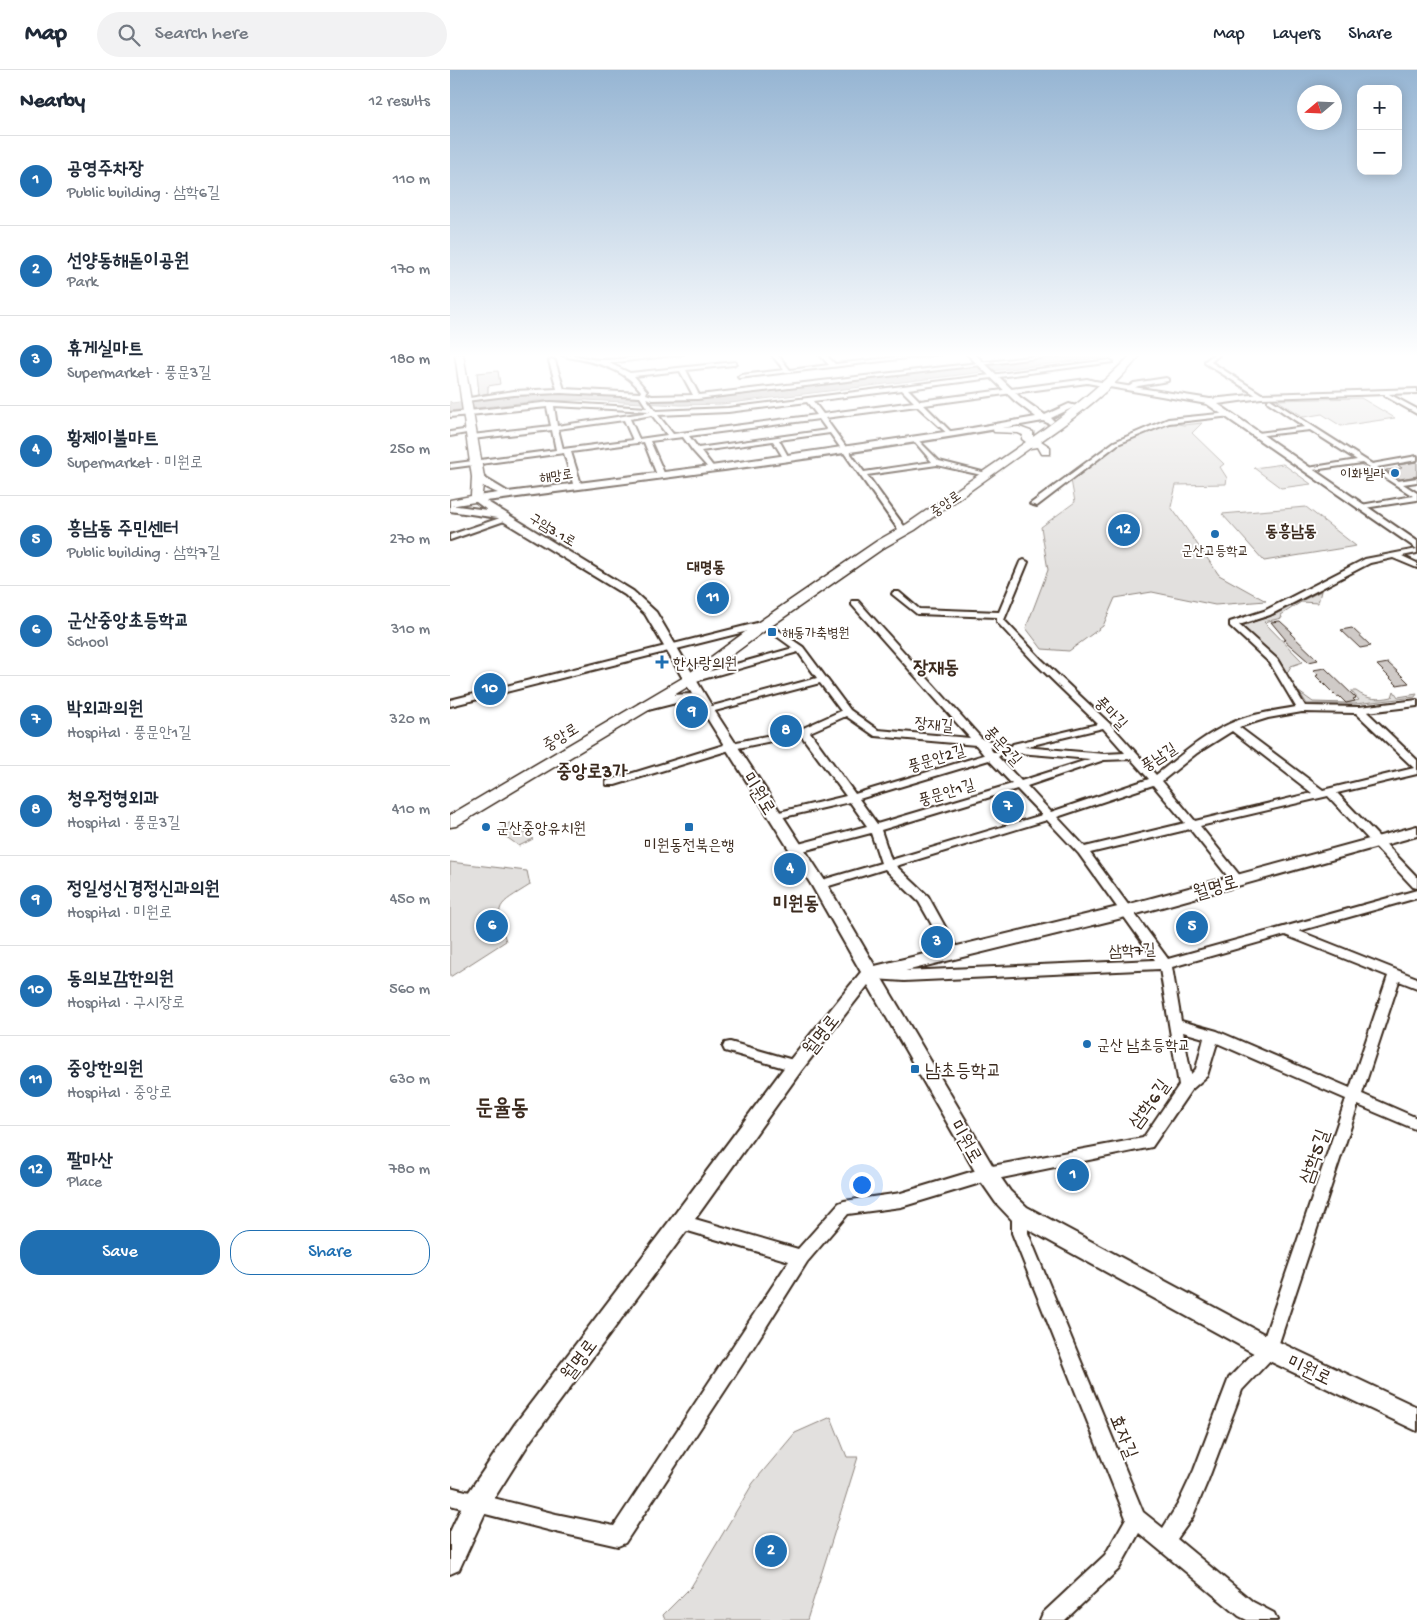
<!DOCTYPE html>
<html lang="en">
<head>
<meta charset="utf-8">
<style>
	body { margin:0; font-family:"Gochi Hand","Poor Story",sans-serif; background:#f2f2f3; color:#1f2937 }
	.controls { position:absolute; right:15px; top:15px; display:grid; overflow:hidden; border-radius:10px; box-shadow:0 2px 12px #0003 }
	.controls button { width:45px; height:45px; display:grid; place-items:center; padding:0; border:0; border-bottom:1px solid #e0e1e3; background:#fff; color:#1f2937; font:25px sans-serif }
	.compass { position:absolute; left:847px; top:15px; width:45px; height:45px; border-radius:50%; background:#fff; box-shadow:0 2px 12px #0003; rotate:251deg }
	.you { position:absolute; left:411px; top:1114px; width:18px; height:18px; margin:-12px; border:4px solid #fff; border-radius:50%; background:#1a73e8; box-shadow:0 0 0 8px #1a73e833 }
	.badge { display:grid; place-items:center; width:32px; height:32px; border-radius:50%; background:#1f6fb2; color:#fff; font-size:16px; font-weight:700 }
	.pin { position:absolute; translate:-50% -50%; border:2px solid #fff; box-shadow:0 1px 5px #0006 }
	.list { margin:0; padding:0; list-style:none }
	h2 { display:flex; justify-content:space-between; align-items:center; height:65px; margin:0; padding:0 20px; font-size:21px }
	h2 small { font-size:16px; font-weight:400; color:#747a83 }
	.list li { display:grid; grid-template-columns:32px 1fr auto; gap:15px; align-items:center; box-sizing:border-box; height:90px; padding:0 20px; border-top:1px solid #e0e1e3 }
	.list b { display:block; font-size:19px; white-space:nowrap }
	.list p { margin:0; font-size:16px; white-space:nowrap; color:#747a83 }
	.list em { font-size:16px; font-style:normal; color:#747a83 }
	.actions { display:flex; gap:10px; padding:15px 20px }
	.actions a { flex:1; padding:11px 0; border:1px solid #1f6fb2; border-radius:20px; text-align:center; font-size:18px; color:#1f6fb2 }
	.actions .main { background:#1f6fb2; color:#fff }
	.icon { flex:none; width:28px; height:28px; fill:none; stroke:currentColor; stroke-width:2; stroke-linecap:round; stroke-linejoin:round }
	.map { position:relative; flex:none; width:967px; height:1550px; overflow:hidden }
	header { display:flex; align-items:center; gap:30px; box-sizing:border-box; height:70px; padding:0 25px; background:#fff; border-bottom:1px solid #e0e1e3 }
	header strong { font-size:24px }
	nav { display:flex; gap:28px; margin-inline-start:auto; font-size:18px }
	.search { width:350px; height:45px; background:#f2f2f3; display:flex; align-items:center; gap:12px; box-sizing:border-box; padding:0 18px; border-radius:28px; color:#747a83; font-size:19px }
	main { display:flex }
	aside { flex:1; background:#fff }
	.map>svg:first-child { display:block }
	.green { fill:#e2e0de; stroke:#8e857e }
	.water { fill:#bcb6b3; stroke:#887e77 }
	.building { fill:#cfcac7; stroke:#3b2a1e }
	.lines { fill:none; stroke-linecap:round; stroke-linejoin:round }
	.street-casing { stroke:#3b2a1e; stroke-width:4 }
	.secondary-casing { stroke:#3b2a1e; stroke-width:4 }
	.primary-casing { stroke:#3b2a1e; stroke-width:3 }
	.street { fill:#fff; fill-rule:evenodd }
	.secondary { fill:#fff; fill-rule:evenodd }
	.primary { fill:#fff; fill-rule:evenodd }
	.poi-dot { fill:#1f6fb2; stroke:#fff; stroke-width:2 }
	.labels { text-anchor:middle; stroke-width:4; stroke-linejoin:round; paint-order:stroke }
	.far-poi-label { font-size:14px; fill:#3b2a1e; stroke:#fff; text-anchor:end }
	.far-street-label { font-size:14px; fill:#3b2a1e; stroke:#fff }
	.far-quarter-label { font-size:16px; font-weight:bold; fill:#3b2a1e; stroke:#fff }
	.poi-label { font-size:16px; fill:#3b2a1e; stroke:#fff; text-anchor:start }
	.street-label { font-size:16px; fill:#3b2a1e; stroke:#fff }
	.quarter-label { font-size:19px; font-weight:bold; fill:#3b2a1e; stroke:#fff }
	.near-street-label { font-size:19px; fill:#3b2a1e; stroke:#fff }
	.near-poi-label { font-size:19px; fill:#3b2a1e; stroke:#fff; text-anchor:start }
	.near-quarter-label { font-size:22px; font-weight:bold; fill:#3b2a1e; stroke:#fff }
</style>
</head>
<body>
<header>
<strong>Map</strong>
<div class="search"><svg class="icon" aria-label="search" viewBox="0 0 24 24"><circle cx="10" cy="10" r="6"/><path d="M15 15l6 6"/></svg>Search here</div>
<nav><a>Map</a><a>Layers</a><a>Share</a></nav>
</header>
<main>
<aside>
<h2>Nearby<small>12 results</small></h2>
<ul class="list">
<li><span class="badge">1</span><div><b>공영주차장</b><p>Public building · 삼학6길</p></div><em>110 m</em></li>
<li><span class="badge">2</span><div><b>선양동해돋이공원</b><p>Park</p></div><em>170 m</em></li>
<li><span class="badge">3</span><div><b>휴게실마트</b><p>Supermarket · 풍문3길</p></div><em>180 m</em></li>
<li><span class="badge">4</span><div><b>황제이불마트</b><p>Supermarket · 미원로</p></div><em>250 m</em></li>
<li><span class="badge">5</span><div><b>흥남동 주민센터</b><p>Public building · 삼학7길</p></div><em>270 m</em></li>
<li><span class="badge">6</span><div><b>군산중앙초등학교</b><p>School</p></div><em>310 m</em></li>
<li><span class="badge">7</span><div><b>박외과의원</b><p>Hospital · 풍문안1길</p></div><em>320 m</em></li>
<li><span class="badge">8</span><div><b>청우정형외과</b><p>Hospital · 풍문3길</p></div><em>410 m</em></li>
<li><span class="badge">9</span><div><b>정일성신경정신과의원</b><p>Hospital · 미원로</p></div><em>450 m</em></li>
<li><span class="badge">10</span><div><b>동의보감한의원</b><p>Hospital · 구시장로</p></div><em>560 m</em></li>
<li><span class="badge">11</span><div><b>중앙한의원</b><p>Hospital · 중앙로</p></div><em>630 m</em></li>
<li><span class="badge">12</span><div><b>팔마산</b><p>Place</p></div><em>780 m</em></li>
</ul>
<div class="actions"><a class="main">Save</a><a>Share</a></div>
</aside>
<div class="map">
<svg width="967" height="1550" viewBox="0 0 967 1550">
	<rect width="100%" height="100%" fill="#fff"/>
	<filter id="ink" filterUnits="userSpaceOnUse"><feTurbulence type="fractalNoise" baseFrequency=".02" numOctaves="2"/><feDisplacementMap in="SourceGraphic" scale="10" xChannelSelector="R" yChannelSelector="G"/><feConvolveMatrix kernelMatrix="1 2 1 2 8 2 1 2 1" color-interpolation-filters="sRGB"/></filter>
	<g filter="url(#ink)">
		<path class="green" d="M911,328L945,348L891,356L872,344L854,347L827,330Z
			M719,353L734,355L752,353L742,363L774,394L770,397L777,408L776,414L726,415L721,437L769,505L816,531L765,535L702,522L665,528L653,556L619,581L592,579L576,558L598,500L591,457L625,432L621,410L669,373Z
			M833,394L861,414L831,418L804,398Z
			M856,437L906,476L814,491L772,444Z
			M871,521L868,533L851,532L831,545L832,548L814,552L853,592L841,596L837,603L829,590L793,557L794,555L824,545Z
			M901,621H906C918,630 928,630 942,627L944,621L948,627L967,624L965,627L905,634H857L849,622L863,632L896,633L909,630Z
			M59,753H61L83,769L69,776L48,761Z
			M0,792L77,801L80,815C47,836 44,833 56,871L0,907Z
			M381,1347L397,1387H408L357,1550H215L213,1545L241,1517L303,1413L345,1363Z"/>
		<path class="water" d="M626,284H681L272,334L231,335L135,330L87,331L0,341V331L2,333L39,328V327L95,321L180,325L187,328H255Z"/>
		<path class="building" d="M48,301L50,314L38,316V323L29,325L27,303Z
			M967,392V406L950,409L936,400L952,398L948,395Z
			M830,551L842,562L840,563L868,590L859,592L834,570H836L821,552Z
			M902,558L921,576L910,578L891,560Z
			M938,593L948,602L959,613L947,615L927,595Z
			M875,598L906,628L903,629L905,631L896,633L889,626L887,627L866,606L868,605L863,600Z"/>
		<g class="lines">
			<g class="street-casing">
				<path id="street" d="M110,284C124,283 138,290 152,290C179,290 206,281 233,284L159,293L180,303L285,292L286,293L283,295L236,300L249,325L606,284H621L247,329L202,330L196,328L206,341L278,338L660,290L663,292L458,319L470,331L637,309L651,313L648,315L637,313L474,335L503,364L500,366L467,336L375,348L414,402L482,392L465,372L468,370L489,391L540,404L536,406L487,395L417,405L457,460L453,462H450L380,363L329,370L339,388L336,390L334,389L323,371L251,381L265,399L261,401L243,381L233,367L200,371L215,405L211,407L207,405L194,372L121,382L132,417L128,419L124,417L114,383L0,398V394L106,380L102,360L22,369L19,367L22,365L101,356L97,337L0,347V343L101,332L197,338L190,327L111,323L64,325L16,331L13,329L64,321L107,319L99,291L102,289L105,291L114,319L190,323L191,321C176,302 156,295 133,290C125,288 117,288 110,284ZM230,301L243,325L202,326L196,324L197,321L184,306ZM452,320L464,332L373,344L363,331ZM357,332L367,345L223,364L208,345L278,342ZM104,336L199,341L200,342L107,356ZM202,345L217,365L189,369L180,349ZM369,349L377,360L248,378L239,366ZM174,350L183,370L113,379L108,359Z
					M321,284H327L340,300L379,295L369,284H375L385,294L476,284H491L289,308L288,307L291,305L334,300Z
					M764,284H770L761,292L813,325V327H809L755,293V291Z
					M716,308L718,309V311L688,316L680,320L677,318L684,313Z
					M937,323L967,339V344L935,326V324Z
					M820,329L922,394L967,386V390L927,397L948,411L967,408V412L953,414L967,423V430L908,439V435H911L963,426L912,393L856,401L854,400L858,398L907,390L860,360L806,366L805,365L808,363L855,357L818,332V330Z
					M779,343L782,345L781,346L719,353L668,374L587,436L580,434L664,372L718,349Z
					M20,359L23,361L22,362L0,366V362Z
					M53,447L60,449L0,470V465Z
					M967,479V483L952,486L967,493V498L943,488L920,493L820,545L789,555L827,589L855,636L909,637L967,630V636L917,642L967,690V704L887,723L967,807V818L963,817L878,726L750,756L791,807L793,810L791,813H783L740,759L640,783L718,889L967,820V828L849,861L967,908V918L949,911L912,1024L967,1048V1060L908,1035L827,1279L825,1285L792,1320L758,1410L742,1448L727,1469L803,1532L824,1543L827,1550H797L789,1546L689,1463L669,1499L615,1550H590L593,1543L655,1485L676,1448L562,1163V1144L565,1139L570,1137L575,1139L578,1144V1163L693,1442L713,1458L728,1434L744,1400L779,1308L812,1274L896,1029L767,973L757,1006L741,1020L702,1077L537,1111L451,1137L398,1144L357,1192L299,1284L175,1473L168,1476L106,1462L0,1435V1417L106,1444L164,1456L339,1191L238,1161L228,1163L223,1161L220,1156L223,1151L238,1147L348,1179L389,1133L394,1131L451,1123L537,1097L693,1068L729,1015L710,899L454,911L424,909L420,907L418,904L420,901L424,899L454,901L705,890L629,784L597,750L446,796L478,826L509,882L507,885H499L469,832L435,799L369,819L365,818L363,815L365,812L431,793L421,763L345,783L339,779L341,776L417,756L400,732L325,749L321,748L320,746L321,744L396,726L351,665L283,679L165,715H157L156,713L157,711L277,674L351,659L391,641L370,613L261,642H255L253,640L255,638L367,608L348,582L239,613L234,610L236,608L343,578L314,557L0,636V630L315,551L353,577L400,640L428,660L520,668L402,535V531H408L532,669L562,676L563,674L648,654L585,593L547,552V547L467,544L442,524L443,522H449L469,539L549,542L570,492L574,490L578,492L554,550L591,589L660,654L706,705C729,687 752,666 779,654C800,644 824,641 846,637L820,593L780,556V552L814,541L915,489ZM852,642L906,643L964,698L873,720L789,657L818,648ZM396,646L425,666L526,675L534,685L405,724L360,662ZM653,658L675,683L654,684L574,677ZM782,661L862,723L745,751L712,711L747,683ZM539,677L557,682L640,689L571,711L548,687L552,684L551,682H543ZM681,689L699,709L601,742L577,716L654,690ZM539,690L562,714L427,754L409,729ZM703,715L735,753L635,777L607,747ZM567,719L592,745L441,790L431,760ZM835,865L938,906L900,1018L767,961L731,951L722,897ZM733,962L754,968L746,999L741,1004Z
					M280,972L350,992L352,996L350,1000L345,1001L275,981L273,977L275,973Z"/>
			</g>
			<g class="secondary-casing">
				<path id="secondary" d="M517,284H525L571,328L595,345L619,334L626,336L601,348L604,351L600,354L593,351C409,384 222,407 36,431L183,521L206,542L264,640L375,811L425,896L676,835L967,756V766L676,847L431,907L544,1098L560,1121L577,1137L827,1271L967,1337V1361L811,1287L563,1151L546,1133L530,1110L418,915L351,1001L235,1163L81,1370L36,1441L9,1500L0,1504V1462L18,1423L65,1354L221,1149L339,991L411,902L362,816L247,632H230L194,641L188,637L189,634L222,625L242,624L195,544L175,525L48,448L0,441V435L37,440L22,429L27,426L48,423C38,419 31,416 23,407L28,404L58,422L261,396L522,358L586,347L565,331Z
					M645,311L760,329L811,324L967,319V323L811,328L768,334L967,471V479L757,334L648,315L644,313Z"/>
			</g>
			<g class="primary-casing">
				<path id="primary" d="M5,284H13L34,407L31,431L0,436V430L21,426L22,407Z
					M682,284H691C664,319 627,346 591,371L600,377V384H592L588,377L580,378L465,460L435,477L320,557L244,613L6,756L0,757V745L234,607L310,551L427,471L457,454L576,372L572,369L573,365L568,363L544,362L543,360L544,358L569,357L583,362V367C619,342 651,315 682,284Z"/>
			</g>
			<use href="#street" class="street"/>
			<use href="#secondary" class="secondary"/>
			<use href="#primary" class="primary"/>
		</g>
	</g>
	<linearGradient id="sky" x2="0" y2="1"><stop stop-color="#96b5d3"/><stop offset="0.57" stop-color="#fff"/><stop offset="1" stop-color="#fff" stop-opacity="0"/></linearGradient>
	<rect width="967" height="501" fill="url(#sky)"/>
	<g class="poi-dot">
		<circle cx="945" cy="403" r="5"/>
		<circle cx="765" cy="464" r="5"/>
		<rect x="317" y="557" width="10" height="10" rx="2.5"/>
		<path d="M209.5 584.5h5v5h5v5h-5v5h-5v-5h-5v-5h5z"/>
		<circle cx="36" cy="757" r="5"/>
		<rect x="234" y="752" width="10" height="10" rx="2.5"/>
		<circle cx="637" cy="974" r="5"/>
		<rect x="460" y="994" width="10" height="10" rx="2.5"/>
	</g>
	<g class="labels">
		<g class="far-poi-label">
			<text x="935" y="408">이화빌라</text>
			<text x="765" y="485" text-anchor="middle">군산고등학교</text>
			<text x="332" y="567" text-anchor="start">해동가축병원</text>
		</g>
		<g class="far-street-label">
			<text transform="translate(106 405) rotate(-8)" y="5">해망로</text>
			<text transform="translate(495 433) rotate(-36)" y="5">중앙로</text>
			<text transform="translate(103 459) rotate(31)" y="5">구암3.1로</text>
		</g>
		<g class="far-quarter-label">
			<text x="841" y="466">동흥남동</text>
			<text x="256" y="502">대명동</text>
		</g>
		<g class="poi-label">
			<text x="223" y="598">한사랑의원</text>
			<text x="46" y="763">군산중앙유치원</text>
			<text x="239" y="780" text-anchor="middle">미원동전북은행</text>
			<text x="647" y="980">군산 남초등학교</text>
		</g>
		<g class="street-label">
			<text transform="translate(662 642) rotate(46)" y="6">풍마길</text>
			<text transform="translate(484 653) rotate(5)" y="6">장재길</text>
			<text transform="translate(110 666) rotate(-31)" y="6">중앙로</text>
			<text transform="translate(554 675) rotate(47)" y="6">풍문2길</text>
			<text transform="translate(708 686) rotate(-33)" y="6">풍남길</text>
			<text transform="translate(486 687) rotate(-17)" y="6">풍문안2길</text>
			<text transform="translate(496 721) rotate(-17)" y="6">풍문안1길</text>
			<text transform="translate(682 879) rotate(-3)" y="6">삼학7길</text>
		</g>
		<g class="quarter-label">
			<text x="486" y="603">장재동</text>
			<text x="142" y="707">중앙로3가</text>
			<text x="346" y="839">미원동</text>
		</g>
		<g class="near-street-label">
			<text transform="translate(310 723) rotate(58)" y="7">미원로</text>
			<text transform="translate(765 816) rotate(-16)" y="7">월명로</text>
			<text transform="translate(370 964) rotate(-52)" y="7">월명로</text>
			<text transform="translate(698 1033) rotate(-54)" y="7">삼학6길</text>
			<text transform="translate(517 1071) rotate(60)" y="7">미원로</text>
			<text transform="translate(863 1086) rotate(-71)" y="7">삼학5길</text>
			<text transform="translate(128 1289) rotate(-53)" y="7">월명로</text>
			<text transform="translate(860 1299) rotate(25)" y="7">미원로</text>
			<text transform="translate(675 1366) rotate(68)" y="7">효자길</text>
		</g>
		<g class="near-poi-label">
			<text x="475" y="1006">남초등학교</text>
		</g>
		<g class="near-quarter-label">
			<text x="52" y="1044">둔율동</text>
		</g>
	</g>
</svg>
<div class="controls">
<button>+</button>
<button>−</button>
</div>
<svg class="compass" viewBox="-18 -18 36 36"><path d="M0-13l5 13h-10z" fill="#e53935"/><path d="M0 13l5-13h-10z" fill="#747a83"/></svg>
<div class="you"></div>
<div class="pin badge" style="left:623px;top:1105px">1</div>
<div class="pin badge" style="left:321px;top:1481px">2</div>
<div class="pin badge" style="left:487px;top:872px">3</div>
<div class="pin badge" style="left:340px;top:799px">4</div>
<div class="pin badge" style="left:742px;top:857px">5</div>
<div class="pin badge" style="left:42px;top:856px">6</div>
<div class="pin badge" style="left:558px;top:737px">7</div>
<div class="pin badge" style="left:336px;top:661px">8</div>
<div class="pin badge" style="left:242px;top:642px">9</div>
<div class="pin badge" style="left:40px;top:619px">10</div>
<div class="pin badge" style="left:263px;top:528px">11</div>
<div class="pin badge" style="left:674px;top:460px">12</div>
</div>
</main>
</body>
</html>
